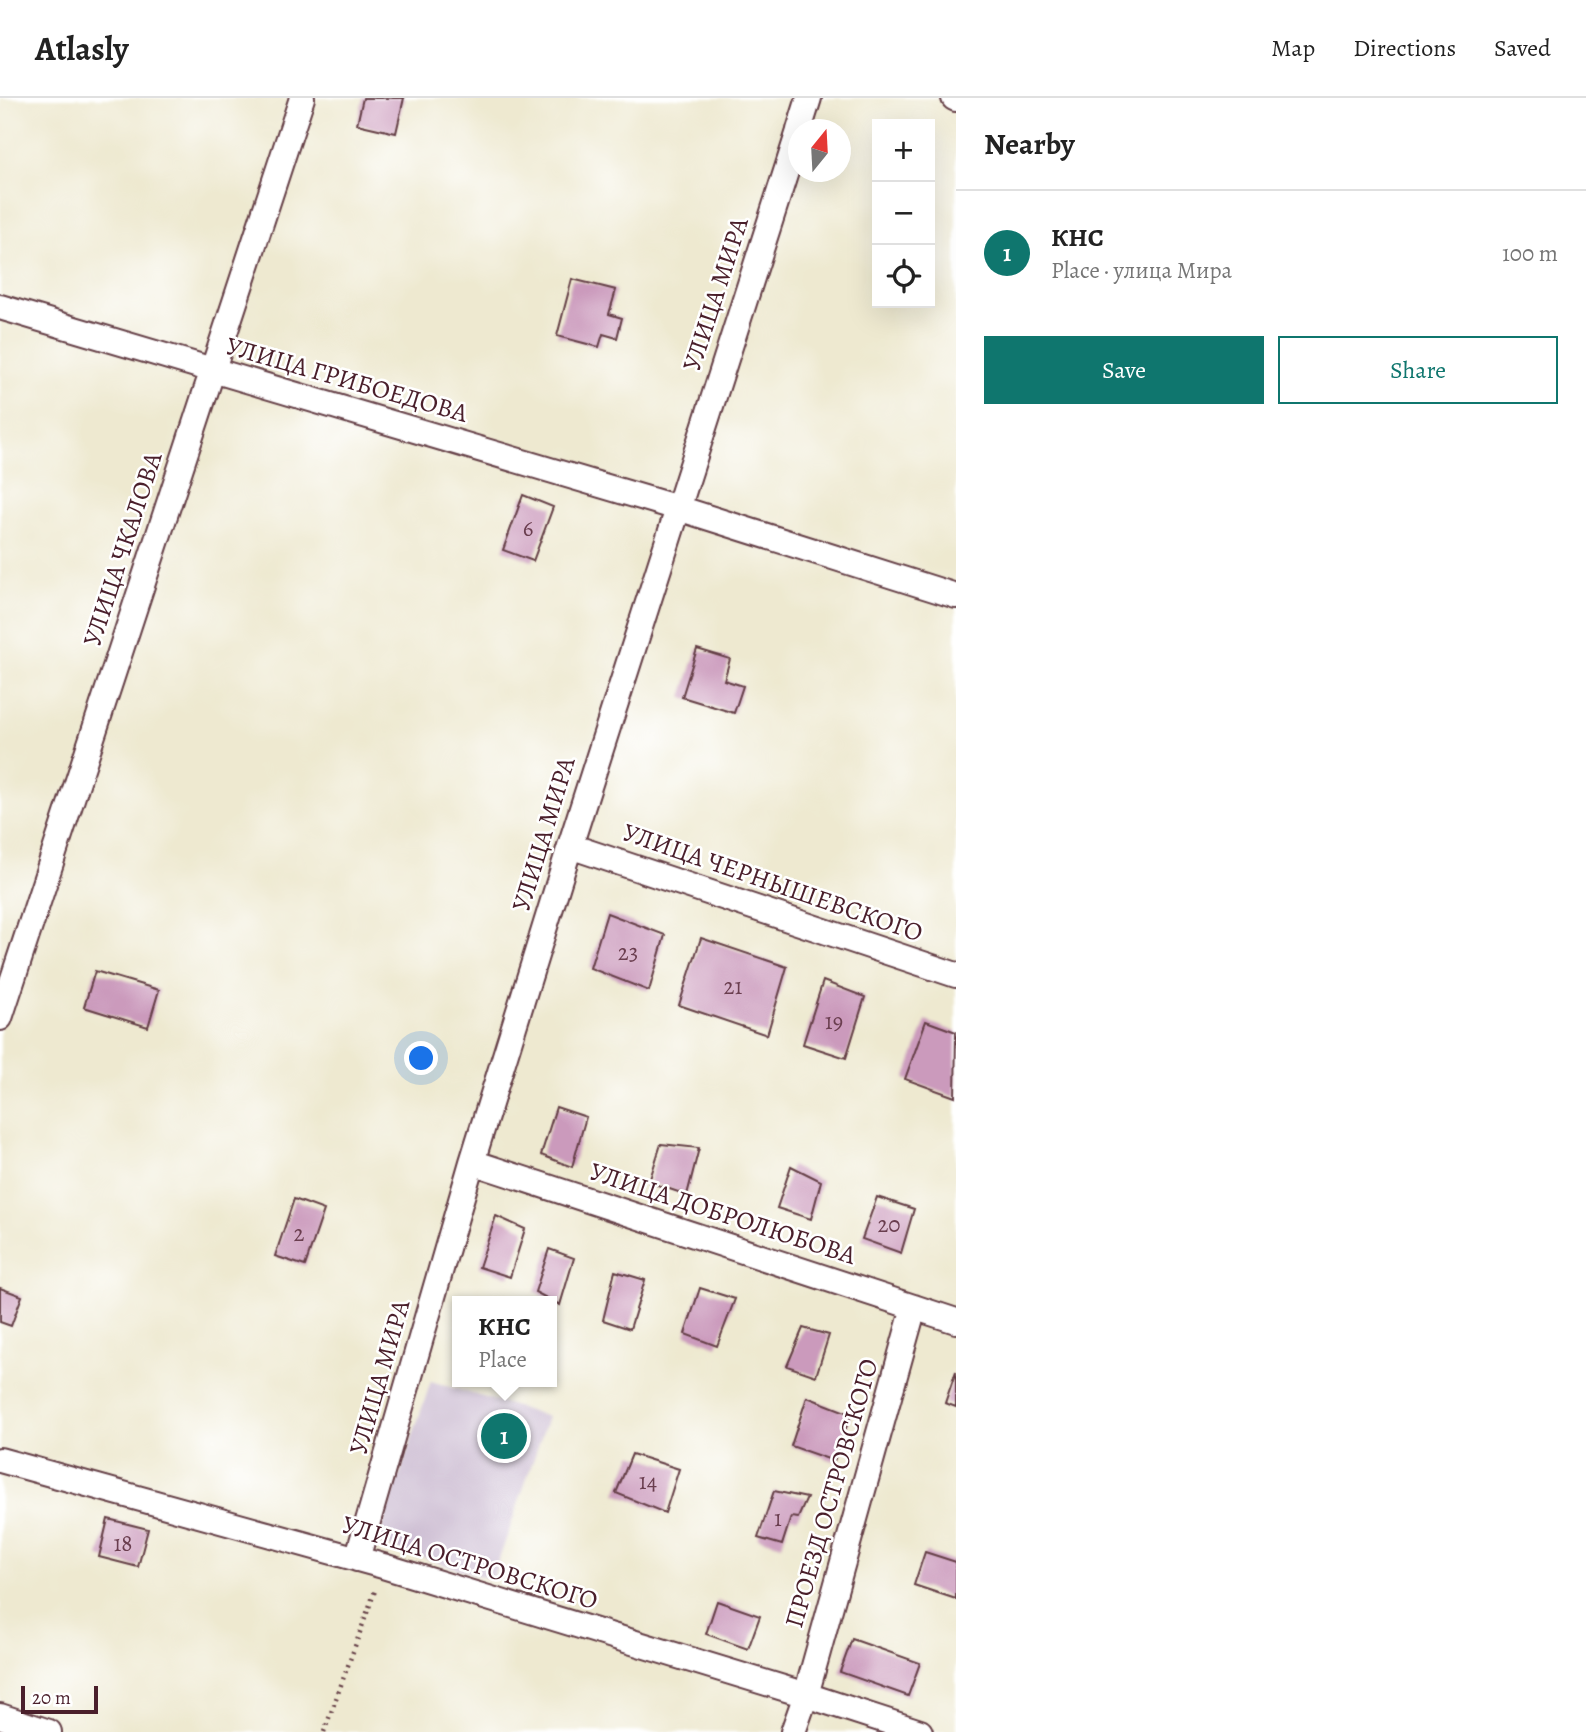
<!DOCTYPE html>
<html lang="en">
<head>
<meta charset="utf-8">
<style>
	body { margin:0; font-family:Alegreya,serif; background:#f6f6f6; color:#222 }
	.controls { position:absolute; right:21px; top:21px; display:grid; overflow:hidden; border-radius:0px; box-shadow:0 7px 28px #0002 }
	.controls button { width:63px; height:63px; display:grid; place-items:center; padding:0; border:0; border-bottom:2px solid #e0e0e0; background:#fff; color:#222; font:35px sans-serif }
	.compass { position:absolute; left:788px; top:21px; width:63px; height:63px; border-radius:50%; background:#fff; box-shadow:0 7px 28px #0002; rotate:18deg }
	.scale { position:absolute; left:21px; bottom:18px; width:77px; box-sizing:border-box; padding-left:7px; border:4px solid #4a1f2b; border-top:0; font-size:19px; line-height:24px; white-space:nowrap; color:#4a1f2b; -webkit-text-stroke:5px #fff; paint-order:stroke }
	.you { position:absolute; left:422px; top:961px; width:24px; height:24px; margin:-18px; border:5px solid #fff; border-radius:50%; background:#1a73e8; box-shadow:0 0 0 10px #1a73e833 }
	.badge { display:grid; place-items:center; width:46px; height:46px; border-radius:50%; background:#0f766e; color:#fff; font-size:23px; font-weight:700 }
	.pin { position:absolute; translate:-50% -50%; border:4px solid #fff; box-shadow:0 2px 7px #0006 }
	.popup { position:absolute; left:452px; top:1198px; width:105px; height:91px; box-sizing:border-box; display:grid; place-content:center; border-radius:0px; background:#fff; filter:drop-shadow(0 2px 5px #0005); font-size:23px; white-space:nowrap; color:#767676 }
	.popup b { font-size:26px; color:#222 }
	.popup::after { content:''; position:absolute; left:50%; top:100%; margin-left:-14px; border:14px solid transparent; border-top-color:#fff }
	.list { margin:0; padding:0; list-style:none }
	h2 { display:flex; justify-content:space-between; align-items:center; height:91px; margin:0; padding:0 28px; font-size:30px }
	h2 small { font-size:23px; font-weight:400; color:#767676 }
	.list li { display:grid; grid-template-columns:46px 1fr auto; gap:21px; align-items:center; box-sizing:border-box; height:126px; padding:0 28px; border-top:2px solid #e0e0e0 }
	.list b { display:block; font-size:26px; white-space:nowrap }
	.list p { margin:0; font-size:23px; white-space:nowrap; color:#767676 }
	.list em { font-size:23px; font-style:normal; color:#767676 }
	.actions { display:flex; gap:14px; padding:21px 28px }
	.actions a { flex:1; padding:16px 0; border:2px solid #0f766e; border-radius:0px; text-align:center; font-size:24px; color:#0f766e }
	.actions .main { background:#0f766e; color:#fff }
	.icon { flex:none; width:38px; height:38px; fill:none; stroke:currentColor; stroke-width:2; stroke-linecap:round; stroke-linejoin:round }
	.map { position:relative; flex:none; width:956px; height:1634px; overflow:hidden }
	header { display:flex; align-items:center; gap:42px; box-sizing:border-box; height:98px; padding:0 35px; background:#fff; border-bottom:2px solid #e0e0e0 }
	header strong { font-size:33px }
	nav { display:flex; gap:38px; margin-inline-start:auto; font-size:24px }
	main { display:flex }
	aside { flex:1; background:#fff }
	.map>svg:first-child { display:block }
	.industrial { fill:#cdbed3 }
	.building { fill:#cb9abc }
	.lines { fill:none; stroke-linecap:round; stroke-linejoin:round }
	.minor-casing { stroke:#633d44; stroke-width:28 }
	.path { stroke:#633d44; stroke-width:4.5; stroke-dasharray:2 5; stroke-linecap:butt }
	.minor { stroke:#fff; stroke-width:24 }
	.labels { text-anchor:middle; stroke-width:5; stroke-linejoin:round; paint-order:stroke }
	.number-label { font-size:23px; fill:#6a3e4f }
	.street-label { font-size:26px; fill:#4a1f2b; stroke:#fff }
</style>
</head>
<body>
<header>
<strong>Atlasly</strong>
<nav><a>Map</a><a>Directions</a><a>Saved</a></nav>
</header>
<main>
<div class="map">
<svg width="956" height="1634" viewBox="0 0 956 1634">
	<rect width="100%" height="100%" fill="#fff"/>
	<filter id="ink" filterUnits="userSpaceOnUse"><feTurbulence type="fractalNoise" baseFrequency=".0143" numOctaves="2"/><feDisplacementMap in="SourceGraphic" scale="14" xChannelSelector="R" yChannelSelector="G"/><feConvolveMatrix kernelMatrix="1 2 1 2 8 2 1 2 1" color-interpolation-filters="sRGB"/></filter>
	<filter id="wash" filterUnits="userSpaceOnUse"><feTurbulence type="fractalNoise" baseFrequency=".00686" numOctaves="4" result="noise"/><feDisplacementMap in="SourceGraphic" scale="28" xChannelSelector="R" yChannelSelector="G"/><feGaussianBlur stdDeviation="1.57" result="paint"/><feColorMatrix in="noise" values="0 0 0 0 0 0 0 0 0 0 0 0 0 0 0 0 0 1.4 0 .05"/><feComposite in="paint" operator="in"/></filter>
	<g filter="url(#wash)">
		<rect width="100%" height="100%" fill="#eee9d0"/>
		<path class="industrial" d="M431,1283L548,1319L492,1482L377,1445Z"/>
		<g id="blocks">
			<path class="building" d="M363,0H404L396,35L357,26Z
				M572,181L616,192L609,216L622,220L617,240L603,236L599,249L557,238Z
				M523,397L553,409L533,463L503,452Z
				M697,551L730,561L724,582L743,588L734,615L682,599Z
				M607,815L665,837L649,893L590,870Z
				M701,840L787,869L767,937L679,907Z
				M95,873L159,892L148,929L84,909Z
				M823,883L865,899L846,960L803,946Z
				M926,923L956,934L955,999L905,981Z
				M556,1009L586,1019L572,1069L541,1057Z
				M661,1046L699,1050L687,1097L649,1084Z
				M791,1068L821,1083L811,1121L777,1110Z
				M877,1099L914,1111L901,1155L862,1141Z
				M294,1101L324,1112L305,1168L275,1158Z
				M496,1118L525,1131L510,1179L479,1169Z
				M549,1151L574,1160L560,1207L535,1194Z
				M615,1173L645,1182L630,1231L603,1222Z
				M0,1190L22,1198L11,1228L0,1224Z
				M700,1190L735,1201L717,1248L685,1236Z
				M803,1230L829,1237L816,1278L787,1268Z
				M956,1273V1309L945,1305Z
				M807,1299L851,1316L834,1363L791,1348Z
				M498,1323L519,1328L508,1355L489,1347Z
				M632,1356L679,1371L665,1415L616,1395Z
				M774,1393L807,1400L798,1420L791,1419L782,1447L758,1440Z
				M108,1421L148,1431L138,1469L99,1459Z
				M925,1454L956,1464V1501L914,1487Z
				M717,1503L760,1518L748,1551L706,1536Z
				M852,1541L920,1565L908,1598L840,1574Z"/>
		</g>
	</g>
	<g filter="url(#ink)">
		<use href="#blocks" fill-opacity="0" stroke="#633d44" stroke-width="2"/>
		<g class="lines">
			<g class="minor-casing">
				<path id="minor" d="M954,0L956,1
					M799,32L809,0
					M0,209L678,410L956,498
					M570,748L956,877
					M0,920L302,0
					M472,1064L956,1223
					M0,1362L383,1468L806,1597L920,1634
					M357,1461L472,1064L570,748L799,33
					M0,1618L49,1634
					M793,1634L806,1597L914,1209"/>
			</g>
			<path class="path" d="M324,1634L376,1490"/>
			<use href="#minor" class="minor"/>
		</g>
	</g>
	<g class="labels">
		<g class="number-label">
			<text x="528" y="438">6</text>
			<text x="628" y="862">23</text>
			<text x="733" y="896">21</text>
			<text x="834" y="931">19</text>
			<text x="889" y="1134">20</text>
			<text x="299" y="1143">2</text>
			<text x="648" y="1391">14</text>
			<text x="778" y="1428">1</text>
			<text x="123" y="1453">18</text>
		</g>
		<g class="street-label">
			<text transform="translate(715 196) rotate(-72)" y="9">УЛИЦА МИРА</text>
			<text transform="translate(347 281) rotate(16)" y="9">УЛИЦА ГРИБОЕДОВА</text>
			<text transform="translate(122 451) rotate(-72)" y="9">УЛИЦА ЧКАЛОВА</text>
			<text transform="translate(543 736) rotate(-73)" y="9">УЛИЦА МИРА</text>
			<text transform="translate(773 784) rotate(19)" y="9">УЛИЦА ЧЕРНЫШЕВСКОГО</text>
			<text transform="translate(723 1115) rotate(18)" y="9">УЛИЦА ДОБРОЛЮБОВА</text>
			<text transform="translate(379 1279) rotate(-74)" y="9">УЛИЦА МИРА</text>
			<text transform="translate(831 1395) rotate(-74)" y="9">ПРОЕЗД ОСТРОВСКОГО</text>
			<text transform="translate(470 1464) rotate(17)" y="9">УЛИЦА ОСТРОВСКОГО</text>
		</g>
	</g>
</svg>
<div class="controls">
<button>+</button>
<button>−</button>
<button><svg class="icon" aria-label="locate" viewBox="0 0 24 24"><circle cx="12" cy="12" r="6"/><path d="M12 2v4M12 18v4M2 12h4M18 12h4"/></svg></button>
</div>
<svg class="compass" viewBox="-18 -18 36 36"><path d="M0-13l5 13h-10z" fill="#e53935"/><path d="M0 13l5-13h-10z" fill="#767676"/></svg>
<div class="scale">20 m</div>
<div class="you"></div>
<div class="pin badge" style="left:504px;top:1338px">1</div>
<div class="popup"><b>КНС</b>Place</div>
</div>
<aside>
<h2>Nearby<small></small></h2>
<ul class="list">
<li><span class="badge">1</span><div><b>КНС</b><p>Place · улица Мира</p></div><em>100 m</em></li>
</ul>
<div class="actions"><a class="main">Save</a><a>Share</a></div>
</aside>
</main>
</body>
</html>
